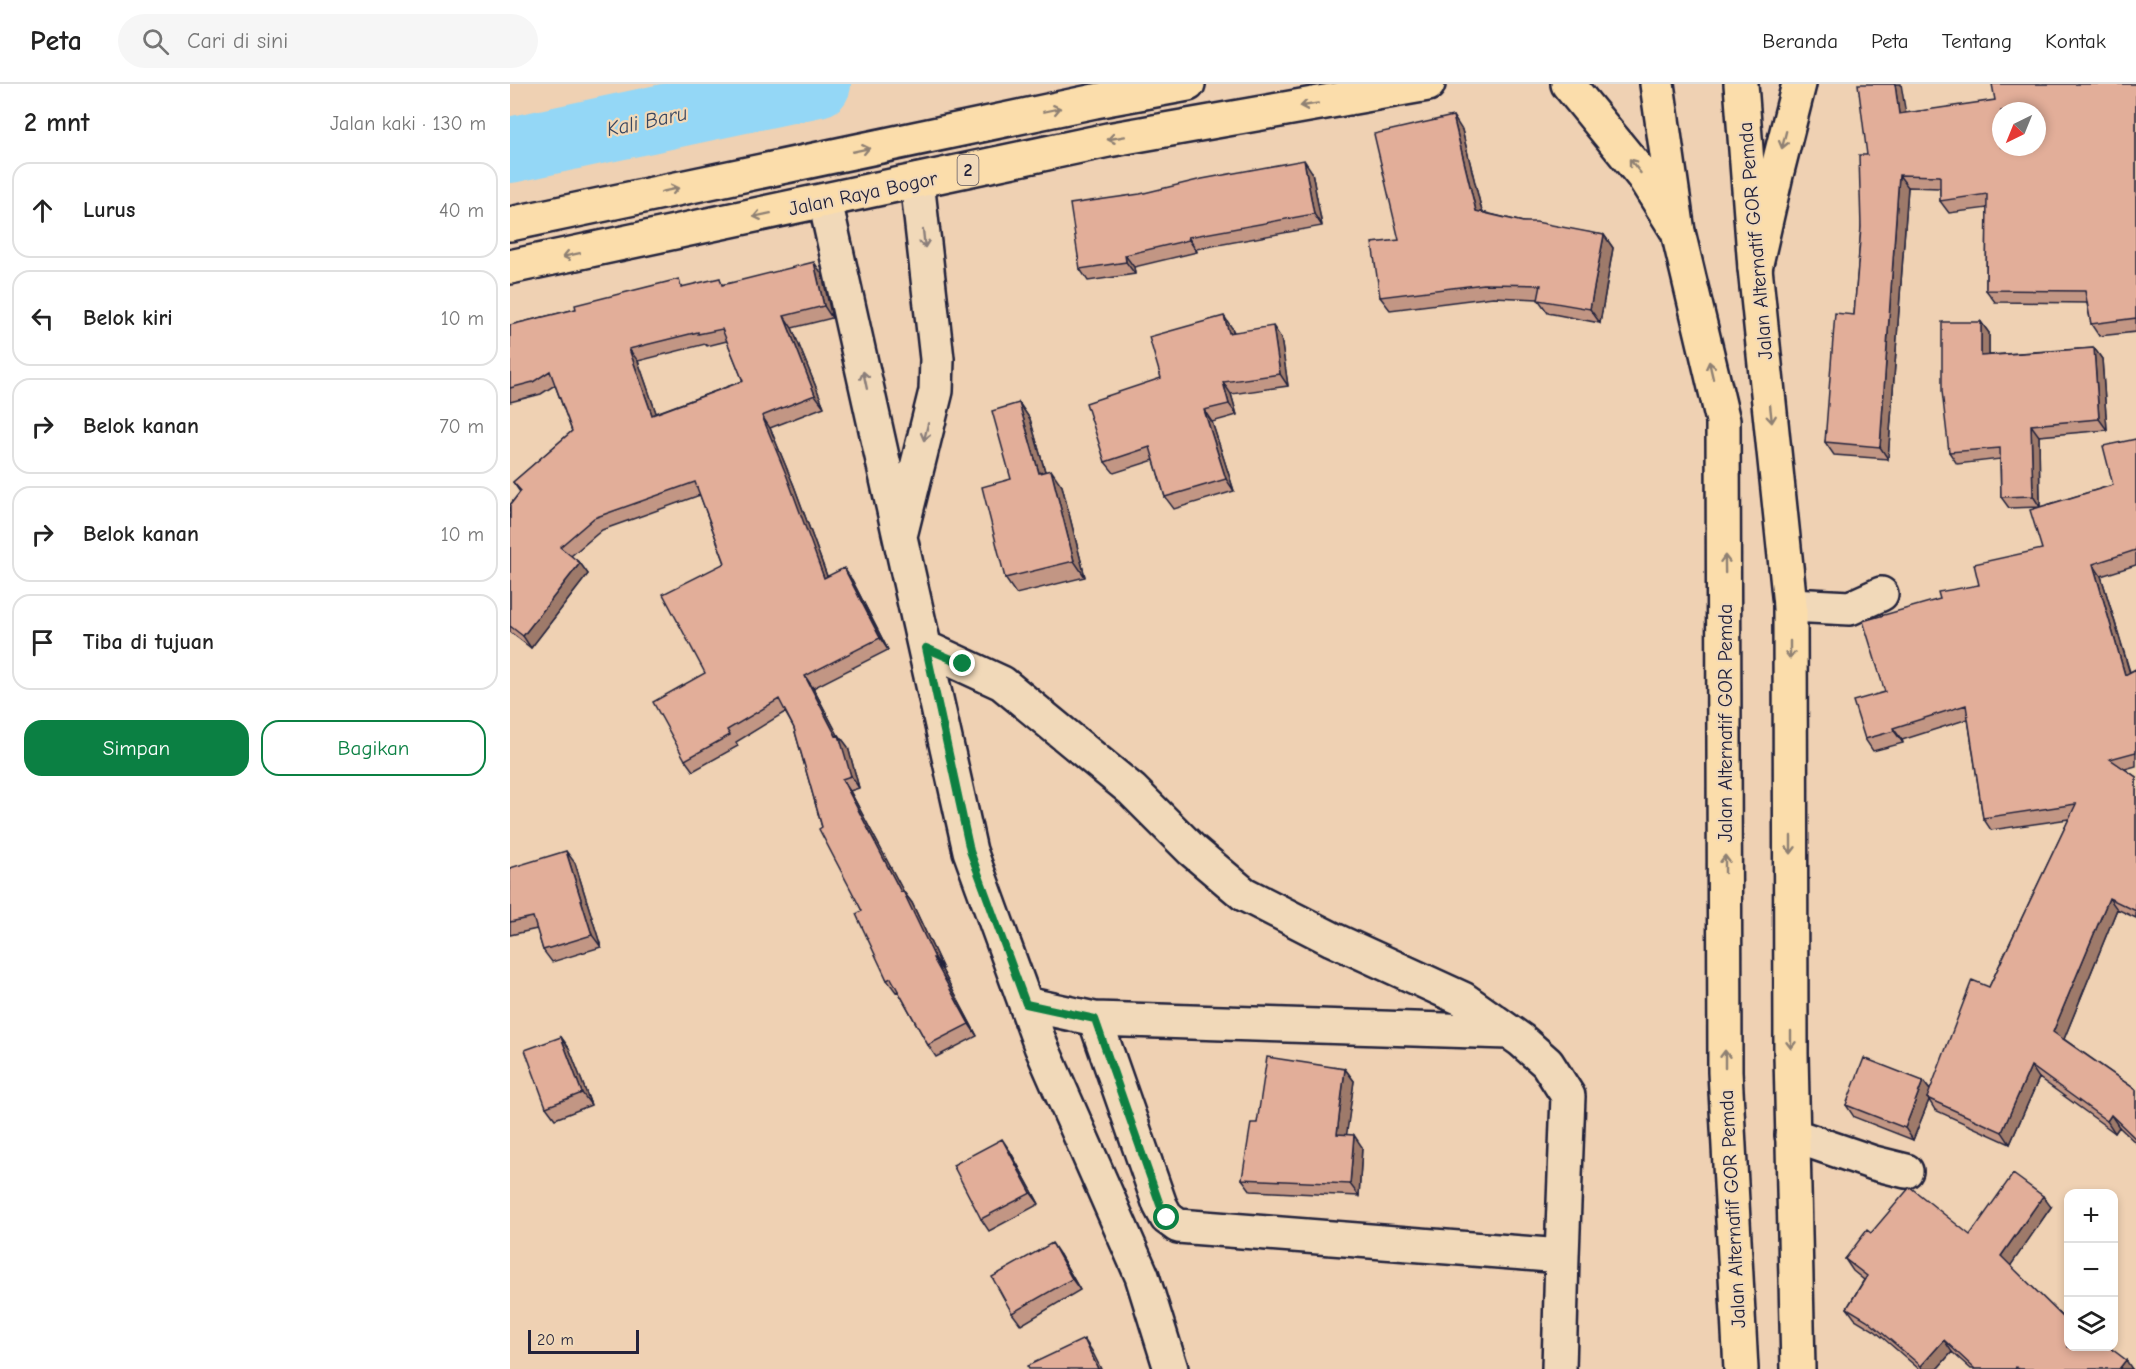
<!DOCTYPE html>
<html lang="id">
<head>
<meta charset="utf-8">
<style>
	body { margin:0; font-family:"Comic Neue",sans-serif; background:#f6f6f6; color:#222 }
	.controls { position:absolute; right:18px; bottom:18px; display:grid; overflow:hidden; border-radius:12px; box-shadow:0 3px 9px #0003 }
	.controls button { width:54px; height:54px; display:grid; place-items:center; padding:0; border:0; border-bottom:2px solid #e0e0e0; background:#fff; color:#222; font:30px sans-serif }
	.compass { position:absolute; left:1482px; top:18px; width:54px; height:54px; border-radius:50%; background:#fff; box-shadow:0 3px 9px #0003; rotate:223deg }
	.scale { position:absolute; left:18px; bottom:15px; width:111px; box-sizing:border-box; padding-left:6px; border:3px solid #22223b; border-top:0; font-size:16px; line-height:21px; white-space:nowrap; color:#22223b; -webkit-text-stroke:4px #f1d9b9; paint-order:stroke }
	.stop { position:absolute; width:18px; height:18px; margin:-14px; border:4px solid #0b8043; border-radius:50%; background:#fff }
	.stop.end { background:#0b8043; border-color:#fff; box-shadow:0 2px 6px #0008 }
	.list { margin:0; padding:0; list-style:none }
	h2 { display:flex; justify-content:space-between; align-items:center; height:78px; margin:0; padding:0 24px; font-size:26px }
	h2 small { font-size:20px; font-weight:400; color:#767676 }
	.list li { display:grid; grid-template-columns:39px 1fr auto; gap:18px; align-items:center; box-sizing:border-box; height:96px; margin:0 12px 12px; padding:0 12px; border:2px solid #e0e0e0; border-radius:18px }
	.list b { display:block; font-size:22px; white-space:nowrap }
	.list em { font-size:20px; font-style:normal; color:#767676 }
	.actions { display:flex; gap:12px; padding:18px 24px }
	.actions a { flex:1; padding:14px 0; border:2px solid #0b8043; border-radius:18px; text-align:center; font-size:21px; color:#0b8043 }
	.actions .main { background:#0b8043; color:#fff }
	.icon { flex:none; width:33px; height:33px; fill:none; stroke:currentColor; stroke-width:2; stroke-linecap:round; stroke-linejoin:round }
	.map { position:relative; flex:none; width:1626px; height:1285px; overflow:hidden }
	header { display:flex; align-items:center; gap:36px; box-sizing:border-box; height:84px; padding:0 30px; background:#fff; border-bottom:2px solid #e0e0e0 }
	header strong { font-size:28px }
	nav { display:flex; gap:33px; margin-inline-start:auto; font-size:21px }
	.search { width:420px; height:54px; background:#f6f6f6; display:flex; align-items:center; gap:15px; box-sizing:border-box; padding:0 21px; border-radius:33px; color:#767676; font-size:22px }
	main { display:flex }
	aside { flex:1; background:#fff }
	.map>svg:first-child { display:block }
	.lines { fill:none; stroke-linecap:round; stroke-linejoin:round }
	.river { stroke:#94d7f6; stroke-width:66 }
	.minor-casing { stroke:#22223b; stroke-width:38 }
	.major-casing { stroke:#22223b; stroke-width:38 }
	.highway-casing { stroke:#22223b; stroke-width:38 }
	.minor { stroke:#f1d9b9; stroke-width:33 }
	.major { stroke:#fbddab; stroke-width:33 }
	.highway { stroke:#fbddab; stroke-width:33 }
	.wall { fill:#c29684; stroke:#22223b; stroke-width:1.5; fill-rule:evenodd }
	.shaded-wall { fill:#9e7a6b; stroke:#22223b; stroke-width:1.5 }
	.building { fill:#e2ae99; stroke:#22223b; stroke-width:1.5; fill-rule:evenodd }
	.oneway { stroke:#8e8073 }
	.oneway2 { stroke:#8a7e7a }
	.route { stroke:#0b8043; stroke-width:8 }
	.labels { text-anchor:middle; stroke-width:4.5; stroke-linejoin:round; paint-order:stroke }
	.shield { fill:#f1d9b9; stroke:#605961; stroke-width:1.5 }
	.shield-label { font-size:18px; font-weight:bold; fill:#22223b }
	.street-label { font-size:20px; fill:#22223b; stroke:#f1d9b9 }
	.water-label { font-size:21px; font-style:italic; fill:#394660; stroke:#f1d9b9 }
</style>
</head>
<body>
<header>
<strong>Peta</strong>
<div class="search"><svg class="icon" aria-label="search" viewBox="0 0 24 24"><circle cx="10" cy="10" r="6"/><path d="M15 15l6 6"/></svg>Cari di sini</div>
<nav><a>Beranda</a><a>Peta</a><a>Tentang</a><a>Kontak</a></nav>
</header>
<main>
<aside>
<h2>2 mnt<small>Jalan kaki · 130 m</small></h2>
<ul class="list">
<li><svg class="icon" aria-label="ahead" viewBox="0 0 24 24"><path d="M12 20V5M6 11l6-6 6 6"/></svg><div><b>Lurus</b></div><em>40 m</em></li>
<li><svg class="icon" aria-label="left" viewBox="0 0 24 24"><path d="M17 20v-9H6M10 6l-5 5 5 5"/></svg><div><b>Belok kiri</b></div><em>10 m</em></li>
<li><svg class="icon" aria-label="right" viewBox="0 0 24 24"><path d="M7 20v-9h11M14 6l5 5-5 5"/></svg><div><b>Belok kanan</b></div><em>70 m</em></li>
<li><svg class="icon" aria-label="right" viewBox="0 0 24 24"><path d="M7 20v-9h11M14 6l5 5-5 5"/></svg><div><b>Belok kanan</b></div><em>10 m</em></li>
<li><svg class="icon" aria-label="arrive" viewBox="0 0 24 24"><path d="M6 21V4h12l-3 4 3 4H6"/></svg><div><b>Tiba di tujuan</b></div></li>
</ul>
<div class="actions"><a class="main">Simpan</a><a>Bagikan</a></div>
</aside>
<div class="map">
<svg width="1626" height="1285" viewBox="0 0 1626 1285">
	<rect width="100%" height="100%" fill="#efd1b3"/>
	<filter id="ink" filterUnits="userSpaceOnUse"><feTurbulence type="fractalNoise" baseFrequency=".0167" numOctaves="2"/><feDisplacementMap in="SourceGraphic" scale="12" xChannelSelector="R" yChannelSelector="G"/><feConvolveMatrix kernelMatrix="1 2 1 2 8 2 1 2 1" color-interpolation-filters="sRGB"/></filter>
	<g filter="url(#ink)">
		<g class="lines">
			<path class="river" d="M0,66L308,0"/>
			<g class="minor-casing">
				<path id="minor" d="M315,117L460,767L531,962L632,1192L661,1285
					M391,448L426,307L427,275L407,97
					M1280,521L1340,524L1371,510
					M416,564L492,599L622,706L682,766L734,810L822,855L953,915L1011,956L1037,979L1058,1012L1052,1172L668,1142L657,1134L650,1121L585,935
					M516,920L585,935L998,948
					M1282,1051L1364,1079L1396,1087
					M1049,1285L1052,1172"/>
			</g>
			<g class="major-casing">
				<path id="major" d="M1147,0L1168,148L1213,337L1215,988L1231,1285
					M1231,0L1245,184L1280,521L1281,970L1288,1285"/>
			</g>
			<g class="highway-casing">
				<path id="highway" d="M1058,0L1133,92L1168,148
					M0,140L585,17L678,0
					M0,183L598,56L918,0
					M1245,184L1266,91L1289,0"/>
			</g>
			<use href="#minor" class="minor"/>
			<use href="#major" class="major"/>
			<use href="#highway" class="highway"/>
		</g>
		<path class="wall" d="M1626,0V248L1589,252L1581,240L1577,219L1485,218L1476,206L1477,124L1439,129L1430,117V104L1398,103L1378,375L1324,371L1315,358L1344,231L1357,71L1396,29Z
			M952,46L972,128L1013,138L1094,151L1103,164L1090,239L1038,229L1028,215L983,213L880,226L870,213L889,156Z
			M802,88L812,142L686,165L687,168L624,183L625,190L578,197L570,185Z
			M312,190L322,234L282,244L314,323L260,344L284,402L317,492L342,496L378,566L303,604L328,651H329L338,663L349,704L340,707L393,807L402,819L433,885L432,886L467,952L426,973L418,961L388,907L386,908L377,896L352,827L312,743L284,644L275,628L226,658L228,662L183,687L175,676L195,589L215,479L190,411L92,446L61,472L70,479L78,490L21,564L0,548V421L10,408L3,398L62,347L45,301L31,310L0,318V241L66,225L174,203L214,200ZM217,257L233,297L146,329L128,277L195,260L197,262Z
			M1471,238L1479,249V271L1584,264L1592,275L1597,346L1529,352L1530,423L1603,401L1626,355V481L1591,492L1620,588L1626,585V682L1615,685L1626,693V834L1607,825L1554,955L1626,1006V1059L1609,1043L1605,1049L1529,994L1500,1060L1425,1026L1419,1016L1403,1056L1344,1033L1336,1021L1413,997L1420,1006L1479,903L1559,735L1481,746L1473,734L1458,635L1392,656L1393,659L1363,667L1355,655L1375,608L1430,515L1469,501L1532,465L1529,423L1499,424L1491,413L1490,375L1447,380L1439,368Z
			M722,244L724,248L771,254L778,302L721,310L727,331L702,338L724,407L664,425L655,413L644,376L604,389L595,378L651,294Z
			M509,319L520,335L535,387L552,402L575,493L506,510L495,494L501,395Z
			M65,779L91,863L42,878L33,866L27,845L0,851V784Z
			M51,953L59,964L81,1021L45,1035L36,1023Z
			M835,985L844,997L836,1051L852,1063L849,1112L741,1107L732,1095L747,1039Z
			M500,1067L529,1120L479,1147L471,1135Z
			M1541,1123L1500,1182L1554,1234L1622,1285H1461L1442,1268L1427,1285H1409L1365,1247L1345,1235L1337,1224L1354,1196L1343,1187L1335,1175L1361,1149L1460,1151Z
			M550,1171L570,1206L511,1241L502,1229Z"/>
		<path class="shaded-wall" d="M1385,0H1391L1398,43L1389,30Z
			M943,32L952,46L975,140L966,127Z
			M794,76L802,88L812,142L804,130Z
			M1389,91L1398,103L1378,375L1370,363Z
			M1094,151L1103,164L1090,239L1080,225Z
			M678,153L686,165L687,168L679,156Z
			M615,171L624,183L625,190L616,178Z
			M304,178L312,190L322,234L314,222Z
			M274,232L282,244L314,323L305,311Z
			M714,232L722,244L727,261L719,249Z
			M1471,238L1479,249V283L1471,272Z
			M763,242L771,254L778,302L770,290Z
			M1584,264L1592,275L1597,346L1589,335Z
			M119,265L128,277L151,343L142,331Z
			M713,298L721,310L727,331L719,320Z
			M509,319L520,335L540,405L529,389Z
			M694,326L702,338L724,407L716,395Z
			M252,332L260,344L284,402L322,506L314,494Z
			M1521,341L1529,352L1530,423L1523,412Z
			M541,386L552,402L575,493L564,477Z
			M70,479L78,490L21,564L13,552Z
			M1583,480L1591,492L1624,603L1615,591Z
			M334,484L342,496L378,566L370,554Z
			M295,592L303,604L331,657L329,651L338,663L349,704L341,692L326,652Z
			M1383,644L1392,656L1393,659L1384,647Z
			M332,695L340,707L396,812L393,807L402,819L433,885L425,874Z
			M56,767L65,779L91,863L82,851Z
			M1599,814L1607,825L1552,960L1543,948Z
			M423,874L432,886L467,952L459,940Z
			M51,953L59,964L81,1021L72,1009Z
			M1521,982L1529,994L1500,1060L1492,1048Z
			M835,985L844,997L835,1062L827,1050Z
			M1413,997L1422,1009L1417,1014L1419,1016L1403,1056L1395,1044Z
			M1601,1031L1609,1043L1605,1049L1597,1037Z
			M844,1051L852,1063L849,1112L840,1100Z
			M492,1055L500,1067L529,1120L521,1109Z
			M1533,1112L1541,1123L1499,1184L1491,1172Z
			M542,1159L550,1171L570,1206L562,1195Z
			M574,1255L582,1267L591,1285H588Z
			M1434,1256L1442,1268L1427,1285H1413L1411,1282Z
			M1616,1276L1622,1285H1609Z"/>
		<path class="building" d="M1348,0H1385L1389,30L1485,16L1482,0H1626V234L1581,240L1575,207L1476,206L1477,110L1430,117V92L1389,91L1370,363L1315,358L1325,229L1344,231L1351,143L1349,71H1357ZM1491,27H1527V63H1491Z
			M943,32L966,127L1013,138H1026L1094,151L1080,225L1028,216L1031,201L974,200L870,213L862,159L889,156L864,50Z
			M794,76L804,130L678,153L679,156L615,171L616,178L570,185L560,120L630,110L692,95Z
			M304,178L314,222L274,232L305,311L252,332L276,390L314,494L334,484L370,554L295,592L326,652L329,651L341,692L332,695L391,808L393,807L425,874H423L459,940L418,961L381,894L377,896L346,830L352,827L309,745L312,743L284,644L269,615L217,646L220,651L175,676L143,618L195,589L153,510L215,479L185,398L84,434L50,463L70,479L13,552L0,542V421L11,407L3,398L62,347L40,287L23,298L0,304V241L66,225L65,221L169,195L171,203L210,194L212,201ZM212,245L233,297L142,331L119,265L188,248V250Z
			M714,232L719,249L763,242L770,290L713,298L719,320L694,326L716,395L655,413L640,363L595,378L576,319L651,294L639,253Z
			M1432,238H1471V272L1584,264L1589,335L1521,341L1523,412L1491,413L1490,364L1439,368L1432,307Z
			M509,319L529,389L541,386L564,477L495,494L472,403L501,395L482,327Z
			M1626,355V466L1583,480L1615,591L1626,585V668L1600,675L1626,693V827L1599,814L1543,948L1626,1006V1055L1601,1031L1597,1037L1521,982L1492,1048L1417,1014L1462,896L1479,903L1566,720L1473,734L1456,621L1383,644L1384,647L1355,655L1343,617L1375,608L1353,537L1430,515L1428,508L1469,501L1464,480L1532,465L1520,426L1603,401L1593,362Z
			M56,767L82,851L33,866L23,833L0,838V784Z
			M51,953L72,1009L36,1023L15,966Z
			M757,973L835,985L827,1050L844,1051L840,1100L732,1095L741,1039H747Z
			M1354,974L1413,997L1395,1044L1336,1021Z
			M492,1055L521,1109L471,1135L443,1081Z
			M1503,1090L1533,1112L1491,1172L1554,1234L1557,1230L1558,1231V1263H1599L1616,1276L1609,1285H1509L1506,1283L1505,1285H1465L1434,1256L1411,1282L1357,1236L1337,1224L1357,1192L1335,1175L1357,1146L1361,1149L1400,1103L1460,1151Z
			M542,1159L562,1195L502,1229L482,1193Z
			M574,1255L588,1285H519L517,1282Z"/>
		<defs><path id="oneway-shaft" d="M-6 0H5M1.5-3L5.5 0L1.5 3" fill="none" stroke-width="1.6" stroke-linecap="round" stroke-linejoin="round" transform="scale(1.5)"/></defs>
		<g class="oneway">
			<use href="#oneway-shaft" transform="translate(799 21) rotate(170)"/>
			<use href="#oneway-shaft" transform="translate(542 26) rotate(-12)"/>
			<use href="#oneway-shaft" transform="translate(606 54) rotate(170)"/>
			<use href="#oneway-shaft" transform="translate(1274 56) rotate(104)"/>
			<use href="#oneway-shaft" transform="translate(351 66) rotate(-12)"/>
			<use href="#oneway-shaft" transform="translate(1125 82) rotate(-128)"/>
			<use href="#oneway-shaft" transform="translate(160 106) rotate(-12)"/>
			<use href="#oneway-shaft" transform="translate(252 131) rotate(168)"/>
			<use href="#oneway-shaft" transform="translate(61 171) rotate(168)"/>
			<use href="#oneway-shaft" transform="translate(1201 286) rotate(-103)"/>
			<use href="#oneway-shaft" transform="translate(1261 330) rotate(84)"/>
			<use href="#oneway-shaft" transform="translate(1215 480) rotate(-91)"/>
			<use href="#oneway-shaft" transform="translate(1280 566) rotate(90)"/>
			<use href="#oneway-shaft" transform="translate(1281 761) rotate(90)"/>
			<use href="#oneway-shaft" transform="translate(1215 780) rotate(-90)"/>
			<use href="#oneway-shaft" transform="translate(1281 956) rotate(90)"/>
			<use href="#oneway-shaft" transform="translate(1215 975) rotate(-90)"/>
		</g>
		<g class="oneway2">
			<use href="#oneway-shaft" transform="translate(414 155) rotate(84)"/>
			<use href="#oneway-shaft" transform="translate(355 296) rotate(-102)"/>
			<use href="#oneway-shaft" transform="translate(416 348) rotate(104)"/>
		</g>
	</g>
	<g class="lines" filter="url(#ink)">
		<path class="route" d="M453,580L416,564L460,767L516,920L585,935L650,1121L657,1134"/>
	</g>
	<g class="labels">
		<rect class="shield" x="447.5" y="71" width="21" height="30" rx="4.5"/>
		<g class="shield-label">
			<text x="458" y="92">2</text>
		</g>
		<g class="street-label">
			<text transform="translate(353 109) rotate(-12)" y="7">Jalan Raya Bogor</text>
			<text transform="translate(1245 157) rotate(-95)" y="7">Jalan Alternatif GOR Pemda</text>
			<text transform="translate(1215 639) rotate(-90)" y="7">Jalan Alternatif GOR Pemda</text>
			<text transform="translate(1222 1125) rotate(-93)" y="7">Jalan Alternatif GOR Pemda</text>
		</g>
		<g class="water-label">
			<text transform="translate(137 37) rotate(-12)" y="7">Kali Baru</text>
		</g>
	</g>
</svg>
<div class="controls">
<button>+</button>
<button>−</button>
<button><svg class="icon" aria-label="layers" viewBox="0 0 24 24"><path d="M12 4l9 5-9 5-9-5zM3 14l9 5 9-5"/></svg></button>
</div>
<svg class="compass" viewBox="-18 -18 36 36"><path d="M0-13l5 13h-10z" fill="#e53935"/><path d="M0 13l5-13h-10z" fill="#767676"/></svg>
<div class="scale">20 m</div>
<div class="stop" style="left:657px;top:1134px"></div>
<div class="stop end" style="left:453px;top:580px"></div>
</div>
</main>
</body>
</html>
